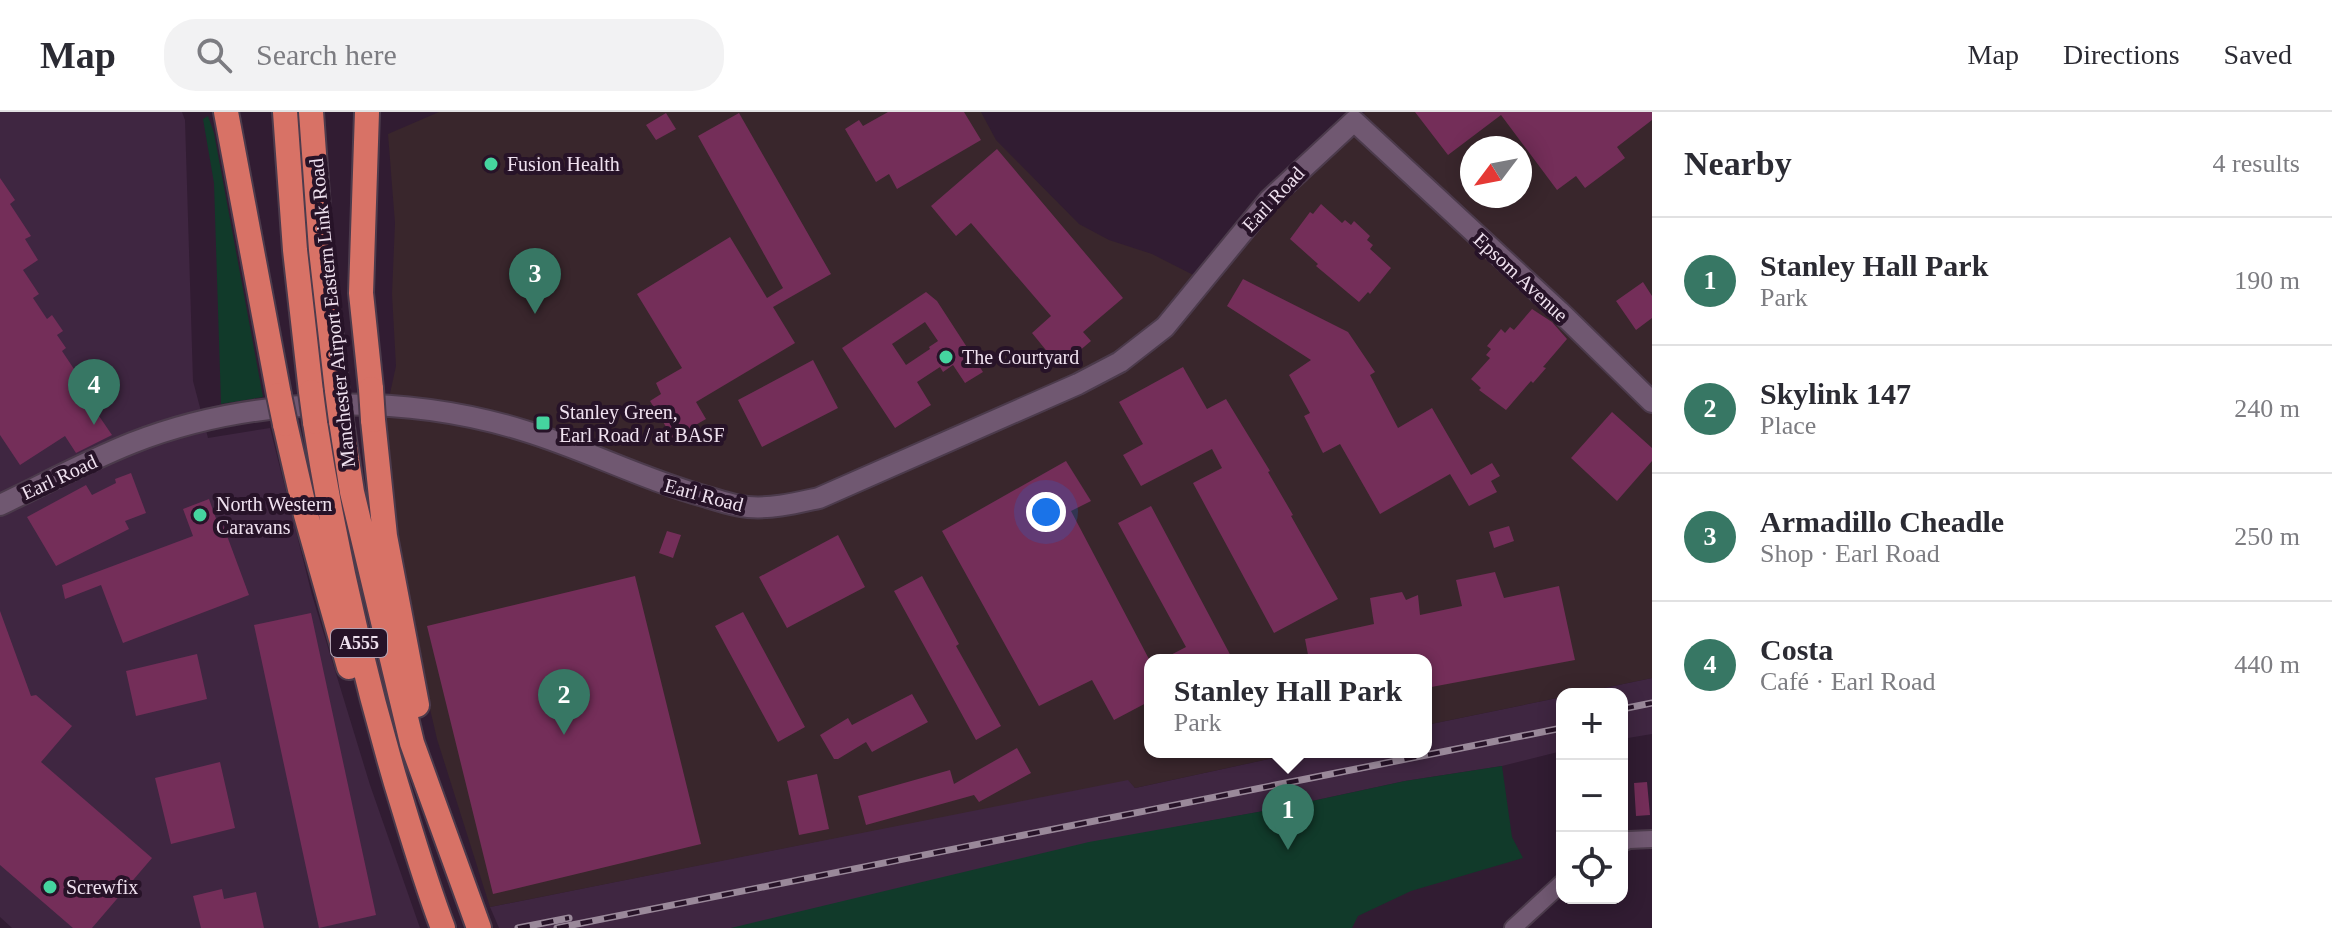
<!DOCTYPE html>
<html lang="en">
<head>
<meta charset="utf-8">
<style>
	body { margin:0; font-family:Georgia,serif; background:#f2f2f3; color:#2b2b33 }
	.controls { position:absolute; right:24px; bottom:24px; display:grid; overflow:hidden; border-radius:16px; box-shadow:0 4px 20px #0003 }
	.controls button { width:72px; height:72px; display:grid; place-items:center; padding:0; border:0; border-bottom:2px solid #e1e1e2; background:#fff; color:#2b2b33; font:40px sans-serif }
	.compass { position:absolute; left:1460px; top:24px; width:72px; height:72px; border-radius:50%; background:#fff; box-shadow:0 4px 20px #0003; rotate:238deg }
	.you { position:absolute; left:1046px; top:400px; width:28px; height:28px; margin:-20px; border:6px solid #fff; border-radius:50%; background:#1a73e8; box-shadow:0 0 0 12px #1a73e833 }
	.badge { display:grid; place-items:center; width:52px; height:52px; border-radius:50%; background:#377764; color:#fff; font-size:26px; font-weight:700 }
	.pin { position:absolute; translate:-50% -66px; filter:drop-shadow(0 2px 4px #0008) }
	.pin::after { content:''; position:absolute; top:42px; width:28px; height:24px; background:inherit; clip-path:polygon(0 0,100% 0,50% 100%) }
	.popup { position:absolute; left:1144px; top:542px; width:288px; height:104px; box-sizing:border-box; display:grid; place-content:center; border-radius:16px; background:#fff; filter:drop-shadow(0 2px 6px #0005); font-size:26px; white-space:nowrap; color:#7c7c81 }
	.popup b { font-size:30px; color:#2b2b33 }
	.popup::after { content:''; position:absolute; left:50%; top:100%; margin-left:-16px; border:16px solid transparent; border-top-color:#fff }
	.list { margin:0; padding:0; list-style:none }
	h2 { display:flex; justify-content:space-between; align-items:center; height:104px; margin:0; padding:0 32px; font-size:34px }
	h2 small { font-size:26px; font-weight:400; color:#7c7c81 }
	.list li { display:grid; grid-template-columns:52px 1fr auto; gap:24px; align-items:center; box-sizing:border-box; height:128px; padding:0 32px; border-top:2px solid #e1e1e2 }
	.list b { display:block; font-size:30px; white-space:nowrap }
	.list p { margin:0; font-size:26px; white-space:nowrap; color:#7c7c81 }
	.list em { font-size:26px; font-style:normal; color:#7c7c81 }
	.icon { flex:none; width:44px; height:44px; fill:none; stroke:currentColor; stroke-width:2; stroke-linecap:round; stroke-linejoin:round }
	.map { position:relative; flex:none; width:1652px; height:816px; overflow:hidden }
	header { display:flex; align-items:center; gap:48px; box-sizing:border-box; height:112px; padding:0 40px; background:#fff; border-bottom:2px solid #e1e1e2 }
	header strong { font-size:38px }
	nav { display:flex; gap:44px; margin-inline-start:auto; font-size:28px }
	.search { width:560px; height:72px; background:#f2f2f3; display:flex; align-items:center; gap:20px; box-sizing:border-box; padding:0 28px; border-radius:32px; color:#7c7c81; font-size:30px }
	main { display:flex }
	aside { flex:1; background:#fff }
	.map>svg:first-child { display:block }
	.built { fill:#3f2641 }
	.industrial { fill:#39262c; fill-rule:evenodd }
	.green { fill:#113a2a }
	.building { fill:#742e59; fill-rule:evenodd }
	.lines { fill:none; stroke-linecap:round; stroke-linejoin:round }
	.minor-casing { stroke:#4c3b4c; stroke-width:20 }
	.tertiary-casing { stroke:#4c3b4c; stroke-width:24 }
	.trunk-casing { stroke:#4c3b4c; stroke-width:28 }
	.minor { stroke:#705871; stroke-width:16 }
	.tertiary { stroke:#705871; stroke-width:20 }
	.trunk { stroke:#d87266; stroke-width:24 }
	.rail-casing { stroke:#9a899a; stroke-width:7 }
	.rail { stroke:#271328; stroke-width:4; stroke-dasharray:12; stroke-linecap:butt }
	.trunk-bridge-casing { stroke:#4c3b4c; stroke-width:28; stroke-linecap:butt }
	.trunk-bridge { stroke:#d87266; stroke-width:24 }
	.poi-dot { fill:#45d49f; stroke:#271328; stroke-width:3 }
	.labels { text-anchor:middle; stroke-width:8; stroke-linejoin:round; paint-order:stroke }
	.shield { fill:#271328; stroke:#b3a3b3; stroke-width:2 }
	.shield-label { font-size:18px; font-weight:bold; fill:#efe1ef }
	.poi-label { font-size:20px; fill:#efe1ef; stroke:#271328; text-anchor:start }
	.street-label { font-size:20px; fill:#efe1ef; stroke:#271328 }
</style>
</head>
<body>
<header>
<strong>Map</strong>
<div class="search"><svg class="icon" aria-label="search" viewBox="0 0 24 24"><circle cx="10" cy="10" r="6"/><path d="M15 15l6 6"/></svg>Search here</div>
<nav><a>Map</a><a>Directions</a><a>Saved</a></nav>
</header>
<main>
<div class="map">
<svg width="1652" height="816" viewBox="0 0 1652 816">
	<rect width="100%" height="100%" fill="#311c32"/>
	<path class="built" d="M0,0H182L185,8L193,269L208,326L270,316L312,483L370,673L420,816H12L0,805Z
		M1652,566V622L1622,627V582H1575Z
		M1562,585V639L1502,654L1405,669L1275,697L1089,731L744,814L731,816H499L490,795L1128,667L1135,676L1301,640H1426V613Z"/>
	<path class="industrial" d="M439,0H981L996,28L1079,112L1109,128L1152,142L1211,172L1221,144L1365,0H1652V566L1575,582H1562V585L1426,613V548H1150V640H1301L1135,676L1128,668L490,795L437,627L403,481L384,309L396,254L392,182L395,111L388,22ZM1472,36H1520V84H1472Z"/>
	<path class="green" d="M208,4L214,21L263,285L221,292L214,71L203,7Z
		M1502,654L1512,725L1523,746L1411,779L1358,804L1352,816H731L1089,730L1275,697L1405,669Z"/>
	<path class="building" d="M888,0H964L981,28L897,77L889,62L876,70L845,17L859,8L863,14Z
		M1415,0H1652V8L1617,35L1625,46L1585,76L1576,64L1557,78L1501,3L1448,43Z
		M666,1L676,17L656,28L646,13Z
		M739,1L831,162L773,195L795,231L696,290L706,307L673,326L650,289L661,282L656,271L682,256L637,182L730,125L767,186L783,176L698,24Z
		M997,37L1123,186L1083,220L1091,229L1065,251L1059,244L1054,248L1032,221L1051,204L971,111L956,124L931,94Z
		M0,66L15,88L10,92L31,124L25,127L38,148L23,158L39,182L33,186L47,207L52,203L63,219L57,223L66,236L62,239L78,263L73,266L112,323L76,341L65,324L20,353L0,323Z
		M1321,92L1342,111L1345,108L1351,113L1354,109L1370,124L1367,128L1373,133L1370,137L1391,156L1370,182L1368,180L1359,190L1316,154L1318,152L1290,127L1310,100L1313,102Z
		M1243,167L1348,220L1375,260L1370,263L1398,316L1432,296L1471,363L1492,351L1500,364L1491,369L1497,380L1469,394L1450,362L1380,402L1340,332L1323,341L1304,304L1310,301L1289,263L1311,248L1227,194Z
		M1643,170L1652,184V206L1636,218L1616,189Z
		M926,180L937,189L983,260L965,271L953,253L943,260L940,255L917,270L931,293L895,316L842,236ZM925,210L938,229L929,235L930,237L906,253L892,232Z
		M1532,197L1552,210L1567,227L1543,255L1546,256L1533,271L1531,269L1506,298L1479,278L1481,276L1471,267L1490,246L1486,243L1491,237L1487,234L1501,217L1505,221L1510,215L1514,218Z
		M813,248L838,296L762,335L738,288Z
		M1183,255L1207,297L1226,287L1270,359L1268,360L1293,403L1291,404L1338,487L1274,521L1193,371L1222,356L1212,337L1141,374L1123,343L1143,332L1119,290Z
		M1612,300L1652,336V349L1617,389L1571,346Z
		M1066,349L1091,389L1071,399L1150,549V589L1114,608L1092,568L1039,594L942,419Z
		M131,361L146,401L125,409L129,417L56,454L27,405L86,373L92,383L116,371L115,367Z
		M209,387L219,415L223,413L249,483L123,531L101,473L65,487L62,473L193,424L183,397Z
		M1151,394L1233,548H1161L1186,535L1118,411Z
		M1509,414L1514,429L1494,436L1489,420Z
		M667,419L681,423L673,446L659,441Z
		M838,423L865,475L787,516L759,465Z
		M1495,460L1504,486L1559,474L1575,548L1426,576V548H1309L1305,527L1374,512L1370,486L1402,480L1406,488L1418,483L1420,503L1462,494L1456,468Z
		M635,464L701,732L493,782L427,514Z
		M922,464L959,532L956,534L1001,614L976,628L894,479Z
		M0,499L31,584L36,583L72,614L41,650L152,746L92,816H73L0,753Z
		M743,500L805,615L778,630L715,514Z
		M311,501L376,803L319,816L254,513Z
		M197,542L207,587L136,604L126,559Z
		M912,582L928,610L872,640L866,630L838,647H834L820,623L848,606L852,613Z
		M1017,636L1031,661L979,690L974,683L866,713L858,684L950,658L954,672Z
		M220,650L235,716L171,732L155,666Z
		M817,662L829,717L799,723L787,669Z
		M1647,670L1650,703L1636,704L1634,671Z
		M222,777L224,787L256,780L264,816H201L193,784Z"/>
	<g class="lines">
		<g class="minor-casing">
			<path id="minor" d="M1622,731L1629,728L1652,727
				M1513,816L1562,771"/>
		</g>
		<g class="tertiary-casing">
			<path id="tertiary" d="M0,393C44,372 87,349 132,331C252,284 401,280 525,319C587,338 644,368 707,385C720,389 734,394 748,395C773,397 796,391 819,386L1078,272L1120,250L1165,215L1269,88L1354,9L1559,199L1652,290"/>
		</g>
		<g class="trunk-casing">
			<path id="trunk" d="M226,0L279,283
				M285,0L295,138L311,280
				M311,0L321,138L337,279
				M367,0L361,181L371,277
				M373,308L385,424L417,593
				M341,309L352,380L412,631L479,816
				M315,310C334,432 361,552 396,671C411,720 425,769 443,816
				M285,312L306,403L349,555"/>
		</g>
		<use href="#minor" class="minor"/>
		<use href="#tertiary" class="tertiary"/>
		<use href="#trunk" class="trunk"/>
		<g class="rail-casing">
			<path id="rail" d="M1622,597L1652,591
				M518,816L569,806
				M557,816L1562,616"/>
		</g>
		<use href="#rail" class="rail"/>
		<g class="trunk-bridge-casing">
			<path id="trunk-bridge" d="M371,277L373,308
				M337,279L341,309
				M311,280L315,310
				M279,283L285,312"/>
		</g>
		<use href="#trunk-bridge" class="trunk-bridge"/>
	</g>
	<g class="poi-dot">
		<circle cx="491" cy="52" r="8"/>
		<circle cx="946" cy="245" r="8"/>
		<rect x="535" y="303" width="16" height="16" rx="4"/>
		<circle cx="200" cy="403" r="8"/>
		<circle cx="50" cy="775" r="8"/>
	</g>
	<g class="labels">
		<rect class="shield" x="331" y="517" width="56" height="28" rx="6"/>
		<g class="shield-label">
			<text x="359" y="537">A555</text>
		</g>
		<g class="poi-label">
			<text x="507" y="59">Fusion Health</text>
			<text x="962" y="252">The Courtyard</text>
			<text x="559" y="307">Stanley Green,<tspan x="559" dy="23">Earl Road / at BASF</tspan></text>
			<text x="216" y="399">North Western<tspan x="216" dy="23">Caravans</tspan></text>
			<text x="66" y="782">Screwfix</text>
		</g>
		<g class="street-label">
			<text transform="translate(1273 87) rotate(-47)" y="7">Earl Road</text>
			<text transform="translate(1521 165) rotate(43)" y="7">Epsom Avenue</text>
			<text transform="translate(332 201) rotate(-96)" y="7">Manchester Airport Eastern Link Road</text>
			<text transform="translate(59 365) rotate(-25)" y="7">Earl Road</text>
			<text transform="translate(704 383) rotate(15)" y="7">Earl Road</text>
		</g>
	</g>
</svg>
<div class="controls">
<button>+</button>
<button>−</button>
<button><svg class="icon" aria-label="locate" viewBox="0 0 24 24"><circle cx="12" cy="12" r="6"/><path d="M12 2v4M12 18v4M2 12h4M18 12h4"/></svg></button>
</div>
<svg class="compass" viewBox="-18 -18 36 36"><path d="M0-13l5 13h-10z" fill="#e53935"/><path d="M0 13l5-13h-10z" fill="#7c7c81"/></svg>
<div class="you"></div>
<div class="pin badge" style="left:1288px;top:738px">1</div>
<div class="popup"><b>Stanley Hall Park</b>Park</div>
<div class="pin badge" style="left:564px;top:623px">2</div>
<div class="pin badge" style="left:535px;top:202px">3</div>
<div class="pin badge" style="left:94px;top:313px">4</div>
</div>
<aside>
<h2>Nearby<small>4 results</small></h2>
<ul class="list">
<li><span class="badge">1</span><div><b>Stanley Hall Park</b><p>Park</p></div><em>190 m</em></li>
<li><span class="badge">2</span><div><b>Skylink 147</b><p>Place</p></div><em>240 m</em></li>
<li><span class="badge">3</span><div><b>Armadillo Cheadle</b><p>Shop · Earl Road</p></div><em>250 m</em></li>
<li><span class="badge">4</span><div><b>Costa</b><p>Café · Earl Road</p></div><em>440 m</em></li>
</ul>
</aside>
</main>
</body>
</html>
